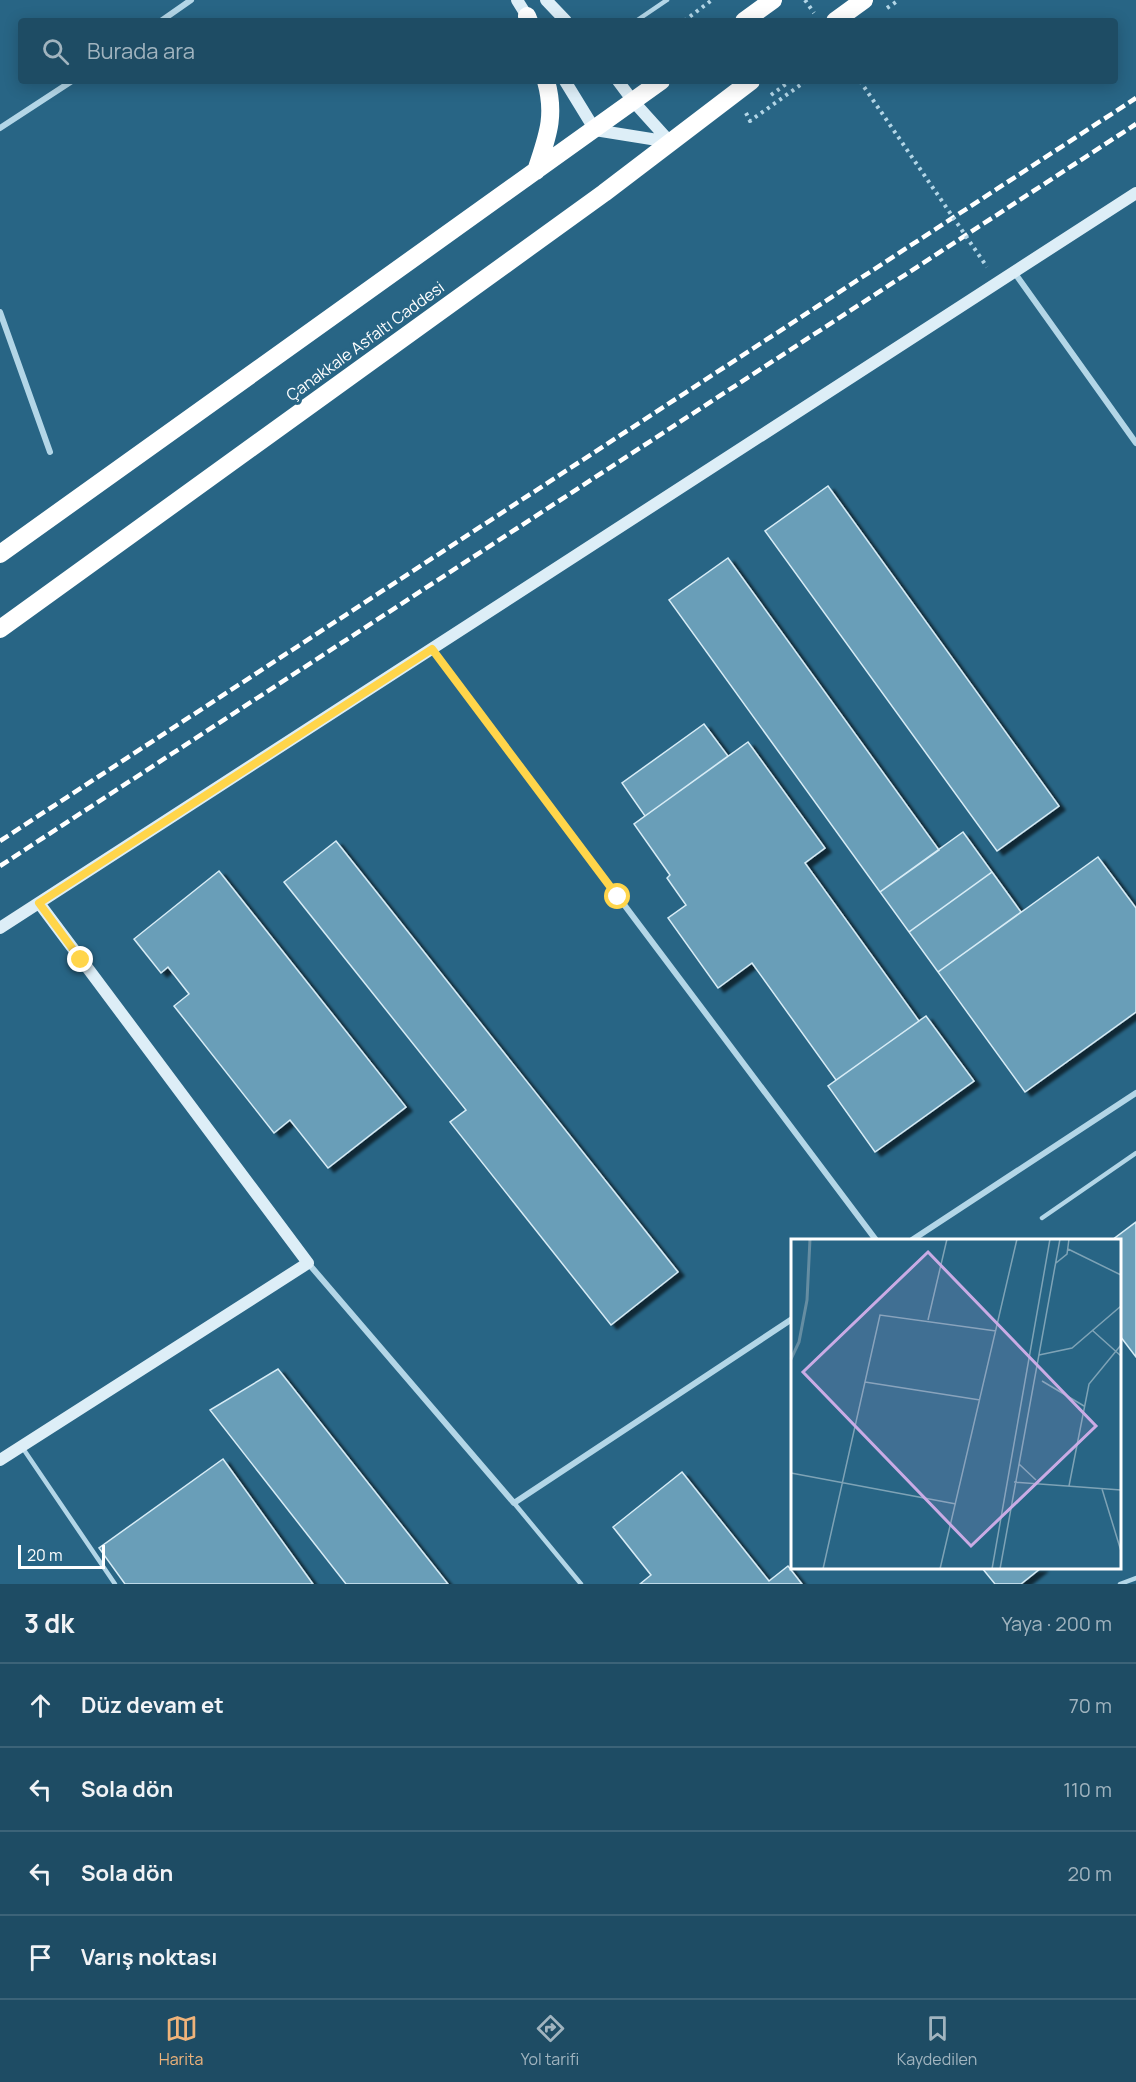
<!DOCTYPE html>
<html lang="tr">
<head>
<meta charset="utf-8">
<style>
	body { margin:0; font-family:Manrope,sans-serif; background:#2b566d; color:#f1f3f6 }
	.scale { position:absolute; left:18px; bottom:15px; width:87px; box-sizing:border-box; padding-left:6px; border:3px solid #fff; border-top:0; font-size:16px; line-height:21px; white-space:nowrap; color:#fff; -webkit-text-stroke:4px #286585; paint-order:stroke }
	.stop { position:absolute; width:18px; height:18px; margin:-14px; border:4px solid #ffd54a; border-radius:50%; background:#fff }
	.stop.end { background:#ffd54a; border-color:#fff; box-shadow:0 2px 6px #0008 }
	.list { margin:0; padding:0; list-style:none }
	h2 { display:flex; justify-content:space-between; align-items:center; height:78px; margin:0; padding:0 24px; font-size:26px }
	h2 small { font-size:20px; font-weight:400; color:#a1b4bf }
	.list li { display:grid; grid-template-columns:39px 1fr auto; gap:18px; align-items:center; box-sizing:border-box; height:84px; padding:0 24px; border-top:2px solid #3c6378 }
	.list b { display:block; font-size:22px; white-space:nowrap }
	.list em { font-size:20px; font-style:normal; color:#a1b4bf }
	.icon { flex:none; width:33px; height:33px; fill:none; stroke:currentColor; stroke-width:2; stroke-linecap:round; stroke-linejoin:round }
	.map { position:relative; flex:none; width:1136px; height:1584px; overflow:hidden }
	.search { position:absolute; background:#1e4c64; box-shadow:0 3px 15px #0003; left:18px; right:18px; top:18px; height:66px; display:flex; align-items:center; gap:15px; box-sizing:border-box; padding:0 21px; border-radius:6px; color:#a1b4bf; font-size:22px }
	.sheet { height:414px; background:#1e4c64 }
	nav { display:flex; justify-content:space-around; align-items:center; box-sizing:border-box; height:84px; border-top:2px solid #3c6378; background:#1e4c64; font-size:16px; color:#a1b4bf }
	nav a { display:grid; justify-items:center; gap:3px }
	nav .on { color:#efb37a }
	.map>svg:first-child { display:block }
	.building { fill:#699eb8; stroke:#d7ecf6; stroke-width:1.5; filter:url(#shadow) }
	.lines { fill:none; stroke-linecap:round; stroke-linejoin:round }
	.path { stroke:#b3d6e7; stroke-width:4; stroke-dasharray:3 4.5; stroke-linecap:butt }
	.lane { stroke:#b3d6e7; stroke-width:4.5 }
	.street { stroke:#b3d6e7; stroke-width:6 }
	.secondary { stroke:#ddeef7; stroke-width:12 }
	.highway { stroke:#fff; stroke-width:18 }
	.rail { stroke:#fff; stroke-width:4.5; stroke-dasharray:10 4.5; stroke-linecap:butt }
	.path-bridge { stroke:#b3d6e7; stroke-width:4; stroke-dasharray:3 4.5; stroke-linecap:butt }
	.route { stroke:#ffd54a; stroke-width:8 }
	.labels { text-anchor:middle; stroke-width:6; stroke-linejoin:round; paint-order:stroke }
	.street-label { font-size:16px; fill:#fff; stroke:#286585 }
	.inset-river { fill:none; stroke:#658da2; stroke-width:3 }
	.inset-road { fill:none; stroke:#7ea3b6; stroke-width:1.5 }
	.view { fill:#caabe5; fill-opacity:0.15; stroke:#caabe5; stroke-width:3 }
	.inset-edge { fill:none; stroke:#fff; stroke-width:3 }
</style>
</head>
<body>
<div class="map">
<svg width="1136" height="1584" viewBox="0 0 1136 1584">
	<defs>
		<filter id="shadow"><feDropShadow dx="6" dy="4" stdDeviation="1.5" flood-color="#0009"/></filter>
	</defs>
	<rect width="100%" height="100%" fill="#286585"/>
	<path class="building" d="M828,486L1059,806L997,851L765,531Z
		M728,558L939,850L880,892L669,600Z
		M704,724L728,756L645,816L622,783Z
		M748,742L825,848L805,863L919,1021L836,1080L752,963L718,988L668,918L686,905L667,878L670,875L634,824Z
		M963,832L992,872L909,932L880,892Z
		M336,841L678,1272L611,1325L450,1122L466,1110L284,882Z
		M1098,857L1136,908V1012L1025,1092L938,972Z
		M219,871L406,1107L328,1168L290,1120L274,1133L174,1006L189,994L168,967L161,973L134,939Z
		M992,872L1021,912L938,972L909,932Z
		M926,1016L974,1081L875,1152L828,1086Z
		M1136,1222V1357L1120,1336V1240H1112Z
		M278,1369L448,1584H346L210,1410Z
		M223,1459L313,1584H125L99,1548Z
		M682,1472L769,1581L788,1566L802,1584H640L651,1575L613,1527Z
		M982,1568H1041L1021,1584H995Z"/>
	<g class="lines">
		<path class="path" d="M805,0L814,13
			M887,8L899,0
			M684,21L712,0
			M771,95L790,81
			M746,113L750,121L806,81"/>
		<path class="lane" d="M636,21L667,0
			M1042,1218L1136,1153
			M22,1447L115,1584
			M514,1503L581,1584
			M1120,1584L1136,1578"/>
		<path class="street" d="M161,21L191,0
			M0,128L72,81
			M1014,272L1136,443
			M0,312L50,452
			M432,649L876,1240
			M912,1240L1136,1093
			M308,1263L514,1503L792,1319"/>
		<path class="secondary" d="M517,0L530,21
			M546,0L566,21
			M565,81L595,130L670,142
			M618,81L633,101L670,142
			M0,928L1136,193
			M0,1460L308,1263L39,903"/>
		<path class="highway" d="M527,16L529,21
			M744,21L773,0
			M835,21L864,0
			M536,171C547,137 556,117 546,81
			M0,554L661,81
			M0,629L604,193L751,81"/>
		<path class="rail" d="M0,841L1136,98
			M0,866L1136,124"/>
		<path class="path-bridge" d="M860,81L987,267"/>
	</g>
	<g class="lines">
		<path class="route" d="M81,960L39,903L432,649L618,897"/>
	</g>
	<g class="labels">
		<g class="street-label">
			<text transform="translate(365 341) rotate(-36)" y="6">Çanakkale Asfaltı Caddesi</text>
		</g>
	</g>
	<g transform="translate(791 1239)">
		<rect width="330" height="330" fill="#286585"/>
		<path class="inset-river" d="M0,120L8,103L16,61L19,0"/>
		<path class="inset-road" d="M277,10L330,36M265,24L276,15L278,0M137,81L156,0M301,91L330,117M248,116L281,109L330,67M251,142L293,167M74,143L189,161M228,225L245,241M0,234L165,265M223,243L330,251M278,247L298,145L330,106M311,250L330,312M32,330L89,76L205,92M149,330L226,0M201,330L259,0M209,330L269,0"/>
		<path class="view" d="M137,13L305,187L180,307L12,133Z"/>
		<rect width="330" height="330" class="inset-edge"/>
	</g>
</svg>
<div class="scale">20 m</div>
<div class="stop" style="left:618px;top:897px"></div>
<div class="stop end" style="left:81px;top:960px"></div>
<div class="search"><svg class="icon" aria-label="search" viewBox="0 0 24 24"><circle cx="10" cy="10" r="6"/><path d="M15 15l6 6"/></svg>Burada ara</div>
</div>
<section class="sheet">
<h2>3 dk<small>Yaya · 200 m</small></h2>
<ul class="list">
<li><svg class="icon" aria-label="ahead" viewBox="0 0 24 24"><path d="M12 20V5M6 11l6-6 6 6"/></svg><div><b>Düz devam et</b></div><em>70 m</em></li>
<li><svg class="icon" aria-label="left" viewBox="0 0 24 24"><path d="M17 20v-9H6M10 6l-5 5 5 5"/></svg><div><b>Sola dön</b></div><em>110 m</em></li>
<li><svg class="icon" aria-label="left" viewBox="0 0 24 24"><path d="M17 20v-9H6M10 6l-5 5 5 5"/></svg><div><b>Sola dön</b></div><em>20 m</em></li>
<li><svg class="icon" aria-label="arrive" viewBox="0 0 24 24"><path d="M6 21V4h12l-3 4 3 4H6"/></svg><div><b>Varış noktası</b></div></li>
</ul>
</section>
<nav>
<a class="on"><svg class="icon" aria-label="map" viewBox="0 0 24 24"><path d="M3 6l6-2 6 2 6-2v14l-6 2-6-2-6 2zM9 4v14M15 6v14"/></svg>Harita</a>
<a><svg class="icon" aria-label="directions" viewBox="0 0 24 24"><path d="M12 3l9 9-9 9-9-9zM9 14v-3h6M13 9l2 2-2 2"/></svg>Yol tarifi</a>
<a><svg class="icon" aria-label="saved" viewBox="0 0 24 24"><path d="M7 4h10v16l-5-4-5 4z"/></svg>Kaydedilen</a>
</nav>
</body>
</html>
